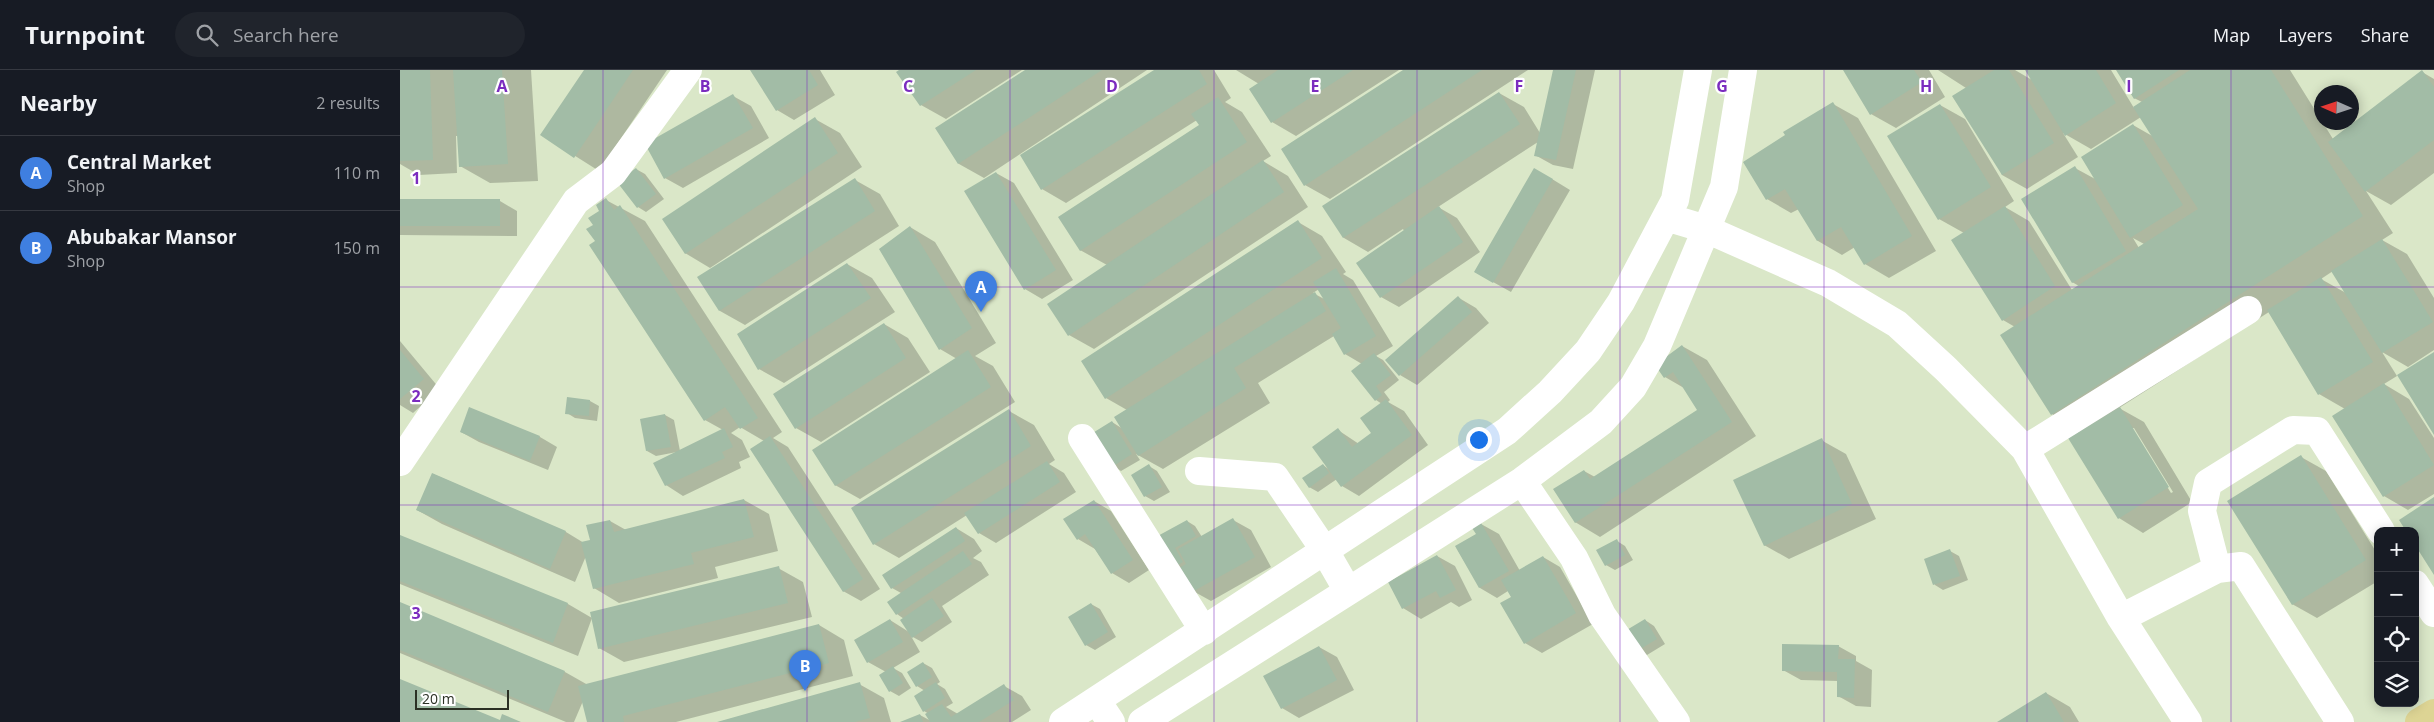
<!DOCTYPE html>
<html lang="en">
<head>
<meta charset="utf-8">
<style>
	body { margin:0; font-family:"Open Sans",sans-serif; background:#20242c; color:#f1f3f6 }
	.controls { position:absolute; right:15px; bottom:15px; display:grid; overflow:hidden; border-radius:10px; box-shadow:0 2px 12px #0003 }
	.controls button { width:45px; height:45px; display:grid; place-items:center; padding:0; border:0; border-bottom:1px solid #363941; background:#171b24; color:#f1f3f6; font:25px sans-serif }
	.compass { position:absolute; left:1914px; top:15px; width:45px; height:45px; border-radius:50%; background:#171b24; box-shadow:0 2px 12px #0003; rotate:273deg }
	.scale { position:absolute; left:15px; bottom:12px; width:94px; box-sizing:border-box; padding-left:5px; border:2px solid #2b3024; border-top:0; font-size:14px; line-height:18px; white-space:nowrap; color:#2b3024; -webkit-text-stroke:4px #fff; paint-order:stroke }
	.you { position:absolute; left:1078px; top:369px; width:18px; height:18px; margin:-12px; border:4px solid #fff; border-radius:50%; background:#1a73e8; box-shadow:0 0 0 8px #1a73e833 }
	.badge { display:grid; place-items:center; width:32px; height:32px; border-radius:50%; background:#8c9099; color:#fff; font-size:16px; font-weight:700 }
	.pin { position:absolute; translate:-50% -41px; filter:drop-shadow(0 1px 2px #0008) }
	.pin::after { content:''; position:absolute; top:26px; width:18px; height:15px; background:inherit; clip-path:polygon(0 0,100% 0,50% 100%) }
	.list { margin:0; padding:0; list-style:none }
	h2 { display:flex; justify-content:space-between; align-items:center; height:65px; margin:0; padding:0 20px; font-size:21px }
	h2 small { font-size:16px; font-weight:400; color:#9ea1a6 }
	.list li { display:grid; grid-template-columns:32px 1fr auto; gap:15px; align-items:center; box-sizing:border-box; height:75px; padding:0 20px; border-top:1px solid #363941 }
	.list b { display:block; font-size:19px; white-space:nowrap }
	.list p { margin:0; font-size:16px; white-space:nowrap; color:#9ea1a6 }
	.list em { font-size:16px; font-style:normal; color:#9ea1a6 }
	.icon { flex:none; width:28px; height:28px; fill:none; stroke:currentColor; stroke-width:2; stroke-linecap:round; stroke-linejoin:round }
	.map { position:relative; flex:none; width:2034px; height:652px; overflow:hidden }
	header { display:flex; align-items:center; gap:30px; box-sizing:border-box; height:70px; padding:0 25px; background:#171b24; border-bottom:1px solid #363941 }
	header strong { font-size:24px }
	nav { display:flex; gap:28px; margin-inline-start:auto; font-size:18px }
	.search { width:350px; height:45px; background:#20242c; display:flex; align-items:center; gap:12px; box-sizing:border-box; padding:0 18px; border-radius:28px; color:#9ea1a6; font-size:19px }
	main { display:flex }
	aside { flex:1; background:#171b24 }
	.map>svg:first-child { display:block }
	.shadow { fill:#0003; fill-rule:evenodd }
	.building { fill:#a2bca6 }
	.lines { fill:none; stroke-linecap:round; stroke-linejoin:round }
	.minor { stroke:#fff; stroke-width:28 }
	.major { stroke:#ddd494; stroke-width:28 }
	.grid { fill:none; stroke:#7b2cbf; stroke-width:1; stroke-opacity:0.55 }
	.grid-label { font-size:16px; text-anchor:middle; font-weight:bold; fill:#7b2cbf; stroke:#fff; stroke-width:4.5; stroke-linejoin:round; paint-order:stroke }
</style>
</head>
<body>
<header>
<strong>Turnpoint</strong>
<div class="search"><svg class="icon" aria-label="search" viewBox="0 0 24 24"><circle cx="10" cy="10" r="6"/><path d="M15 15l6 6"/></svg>Search here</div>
<nav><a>Map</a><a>Layers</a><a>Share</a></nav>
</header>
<main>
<aside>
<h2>Nearby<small>2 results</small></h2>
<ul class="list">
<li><span class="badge" style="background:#3f7fe0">A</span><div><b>Central Market</b><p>Shop</p></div><em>110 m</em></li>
<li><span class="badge" style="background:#3f7fe0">B</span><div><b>Abubakar Mansor</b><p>Shop</p></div><em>150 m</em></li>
</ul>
</aside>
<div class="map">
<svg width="2034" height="652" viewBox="0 0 2034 652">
	<rect width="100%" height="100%" fill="#dae7c8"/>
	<path class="shadow" d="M0,0H131L138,111L90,113L60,96L59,66H56L57,103L19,105L0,94Z
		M185,0H267L199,101L142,65Z
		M351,0H420L435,25L394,50L377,40Z
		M501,0H622L546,49L521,35Z
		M627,0H747L584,108L559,94L537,59Z
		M756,0H814L831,28L825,32L842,42L871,86L863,91L888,106L908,137L694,279L669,265L707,195L680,180L800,56L797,50L666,133L642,119Z
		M836,0H999L896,66L872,52L859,14Z
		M1005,0H1128L930,129L905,115Z
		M1154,0H1195L1173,99L1153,95L1135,85L1138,72L1038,137L1057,148L1080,182L999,237L981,227L1004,161L1003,159L968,182L944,168L924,137L1099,23L1124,37L1140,63Z
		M1444,0H1529L1545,27L1496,58L1471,44Z
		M1538,0H1615L1632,10L1626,0H1711L1734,38L1742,32L1734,28L1717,0H1890L1933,69L2022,2L2034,9V103L1991,135L1966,121L1993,163L1982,170L2007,184L2034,228V280L2008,297L1982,282L1997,306L1984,314L2009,329L2034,368V424L2008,440L1984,426L1945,339L1919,324L1869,242L1719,338L1744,352L1792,432L1743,463L1719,448L1681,361L1652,344L1615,257L1603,250L1564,163L1539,149L1540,35L1565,49L1614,131L1605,137L1629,151L1672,220L1679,216L1672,212L1675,98L1697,110L1733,55L1754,67L1741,47L1691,79L1663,63L1678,87L1627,119L1602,105L1566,18ZM1733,168L1744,174L1739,178ZM1933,201L1946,223L1921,209ZM1731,358H1734L1773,422L1771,423Z
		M333,26L351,36L369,68L283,118L265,108Z
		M1433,34L1458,48L1536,181L1489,208L1465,194L1455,177L1442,185L1418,171L1399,139L1391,143L1367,129Z
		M415,49L440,63L462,97L310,198L285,183Z
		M236,99L245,104L264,129L246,142L238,137Z
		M596,103L614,113L673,210L642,229L625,219Z
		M1152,109L1170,120L1111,222L1075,202Z
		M455,110L480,124L499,156L345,255L320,241L299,208Z
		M0,130L100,131L117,141V166L0,165Z
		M206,130L245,151L382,362L373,368L388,377L480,519L461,531L443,521L364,371L340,357L331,363L342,370L350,387L339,392L341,398L283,426L266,415L277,382L256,386L247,381L265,345L274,350L280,381L323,360L305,350L196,172L195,155Z
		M898,152L922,166L946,202L943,204L953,210L993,276L976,286L983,290L999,310L984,322L990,330L988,332L1004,341L1028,375L959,426L942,416L937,409L918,422L909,417L923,395L930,400L938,360L959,374L973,363L982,334L976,330L962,294L945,284L934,266L858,313L870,333L763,399L736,384L740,390L721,401L713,396L712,352L723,359L727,340L706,328ZM919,219L926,230L913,223Z
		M510,157L535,172L596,273L575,286L593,296L615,332L460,429L435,415L557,289L540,279Z
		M447,194L472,208L495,242L384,313L359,299Z
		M1059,228L1076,238L1089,253L1017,315L1000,305Z
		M484,254L508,268L530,302L421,372L396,358Z
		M0,271L40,319L13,343L0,335Z
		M1282,276L1307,290L1356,366L1200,467L1175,452L1184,401L1195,407L1299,341L1284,318L1265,307Z
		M168,329L190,331L199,336L197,351L175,348L167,343Z
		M70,339L140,367L157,377L148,400L79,372L61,362Z
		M609,341L634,355L655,390L649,394L664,403L676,422L596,473L579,463L567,445L499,488L474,474Z
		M1421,370L1446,384L1476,449L1389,489L1364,475Z
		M1901,387L1926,401L1978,485V511L1917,548L1892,534Z
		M749,396L757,401L770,422L754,431L745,426Z
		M33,404L166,462L184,473L191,471L210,451L226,460L344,430L369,444L378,481L315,497L318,508L219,533L194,518L186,486L175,512L42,454L17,440Z
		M694,431L711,441L749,500L729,513L712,503L695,479L678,469Z
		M833,450L851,460L871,497L811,531L793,521L755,469L787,451L795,456L802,467Z
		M1081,454L1099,464L1120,501L1143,487L1160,497L1193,554L1142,583L1125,573L1112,528L1108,521L1097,528L1080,518L1056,477L1077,464Z
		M556,458L574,469L582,481L573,488L581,492L589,505L542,536L552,552L522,572L511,566L520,582L493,598L502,603L511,618L499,626L490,621L486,602L468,592L490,550L509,562L504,549L497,544L501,523L492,518L484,506Z
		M0,466L168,534L192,548L378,498L403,512L412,547L224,592L199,578L192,548L178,586L0,514Z
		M1217,471L1225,476L1233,490L1215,500L1206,495Z
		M1550,481L1559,486L1568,510L1543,520L1535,515L1526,490Z
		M1037,486L1055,496L1072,530L1059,537L1051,532L1021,549L1003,538L989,512Z
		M0,533L165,602L188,615L419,555L444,570L453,606L276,652H189L183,631L174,652H166L0,583Z
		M691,534L700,539L716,567L695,580L686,575Z
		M1245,550L1254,556L1265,574L1247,585L1238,580Z
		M1438,576L1456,586V591L1472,600L1471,637L1456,636L1438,626V611L1401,610L1383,600Z
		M919,577L937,587L954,620L899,648L882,638Z
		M523,593L532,598L540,612L537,614L545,619L553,633L546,637L558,644L604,616L622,626L631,640L612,652H503L520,645L531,651L529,644L524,641L525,621L517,616Z
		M459,614L484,628L491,652H319Z
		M1646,623L1670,637L1679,652H1599Z"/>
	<path class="building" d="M0,0H30L33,90L0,91Z
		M53,0H102L108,94L59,97Z
		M184,0H233L174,88L140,65Z
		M350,0H409L418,15L376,41Z
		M499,0H576L520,36L496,2Z
		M625,0H702L558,94L535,58Z
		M754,0H799L807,14L641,120L620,85Z
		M878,0H953L871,53L849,19Z
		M1003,0H1082L904,116L881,79Z
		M1153,0H1176L1156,90L1134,86Z
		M1443,0H1514L1522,12L1470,45Z
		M1594,0H1609L1654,73L1602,105L1552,26Z
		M1625,0H1696L1716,33L1665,66Z
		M1716,0H1779L1734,29Z
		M1790,0H1871L1963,146L1651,345L1600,265L1798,139L1733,37Z
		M2022,0L2034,17V70L1965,122L1928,72Z
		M1099,22L1120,54L943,168L922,136Z
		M333,24L353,58L264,109L245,74Z
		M818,27L847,72L680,181L658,147L799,55L791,44Z
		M1433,32L1512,166L1464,195L1441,157L1417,171L1385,119L1366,130L1343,92L1385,65L1383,62Z
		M1540,34L1591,117L1538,150L1487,66Z
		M415,47L438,83L285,184L262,149Z
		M1733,54L1783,135L1730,168L1681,87Z
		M863,90L884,122L668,266L647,234Z
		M1675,96L1726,181L1672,213L1621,129Z
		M236,98L256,124L237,138L217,112Z
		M1134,98L1153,109L1093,213L1074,202Z
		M596,102L656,200L624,220L564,121Z
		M455,108L475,141L319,241L297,207Z
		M206,128L214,140L220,135L358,348L340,359L325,337L304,351L189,175L195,171L186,159L193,155L188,148L199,141L196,135Z
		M0,129H100V156H0Z
		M1039,136L1063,172L980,228L956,193Z
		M1605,136L1655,216L1602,251L1551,170Z
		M898,150L922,188L705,329L681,291Z
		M510,156L572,258L539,280L479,179Z
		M1982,169L2033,252L1982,283L1931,201Z
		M447,193L471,228L358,300L337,264Z
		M936,198L976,266L944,285L932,264L941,258L913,212Z
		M1921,207L1973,292L1918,325L1867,240Z
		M915,222L926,241L834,298L846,318L738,386L714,347Z
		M1058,226L1072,242L999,306L985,290Z
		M484,253L506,288L395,359L373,324Z
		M1282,275L1332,352L1175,453L1153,419L1184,400L1190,409L1297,340L1273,302L1264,308L1255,295Z
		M0,280L24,309L0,329Z
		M568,280L591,317L435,416L412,380Z
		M2034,282V365L1997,305Z
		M974,283L991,305L976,316L982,325L975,331L951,301Z
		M1984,313L2034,395L1983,427L1932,346Z
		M167,327L190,330L189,346L165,344Z
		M986,329L1012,365L941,417L912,377L938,358L952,377L971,363L960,348Z
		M69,337L140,366L130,391L60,362Z
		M1720,337L1769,417L1718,449L1668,368Z
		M609,339L631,376L473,475L451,438Z
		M265,344L271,377L246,381L240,349Z
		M712,351L732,384L712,397L691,364Z
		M324,358L333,377L322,382L325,388L265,416L253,393Z
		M370,366L463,509L443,522L350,379Z
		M1422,368L1452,434L1364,476L1333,410Z
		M1901,385L1966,490L1892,535L1827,431Z
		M647,391L660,412L578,464L564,443Z
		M749,394L762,417L744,427L731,405Z
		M923,394L929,403L909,418L902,408Z
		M32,403L166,461L150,499L16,440Z
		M2034,427V505L2015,475V461H2006L1999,450Z
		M344,429L354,467L291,483L294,494L193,519L181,472L190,470L186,455L210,450L214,462Z
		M694,430L733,490L711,504L685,464L677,470L663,449Z
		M833,448L855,487L792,522L779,498L786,494L778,479Z
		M787,450L796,466L775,478L783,492L771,499L754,468Z
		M1081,453L1109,501L1079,518L1055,476L1076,464L1072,458Z
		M556,457L565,471L491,519L482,505Z
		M0,465L168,533L153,573L0,511Z
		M1217,469L1225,485L1205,496L1196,480Z
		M1550,479L1560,506L1533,515L1524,489Z
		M563,481L572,494L496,545L487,532Z
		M1037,485L1056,520L1040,528L1036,521L1002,539L988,512Z
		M1143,486L1176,543L1124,574L1100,533L1111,527L1101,510Z
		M379,496L388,533L198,579L190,542Z
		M532,528L544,546L512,568L500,550Z
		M0,532L165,601L148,642L0,580Z
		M691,533L708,562L685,576L668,547Z
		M490,549L503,572L467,593L454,570Z
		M1245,549L1257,569L1237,581L1225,561Z
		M419,554L429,593L223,646L224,652H187L178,616Z
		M1382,574L1439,575L1438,589H1455L1454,628L1437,627V602L1382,601Z
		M919,576L937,610L881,639L863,606Z
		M523,592L532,607L516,617L507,602Z
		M493,596L503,613L489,622L479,605Z
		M0,609L100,650L102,644L121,652H0Z
		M460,612L470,648L455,652H317Z
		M536,612L545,628L523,642L514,626Z
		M604,614L614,630L579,652H530L525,644L542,634L551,647Z
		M1646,622L1664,652H1597Z
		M520,644L523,652H500Z"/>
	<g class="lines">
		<path class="minor" d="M1266,147L1306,159L1428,213L1497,254L1546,299L1625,379L1721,548L1788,652
			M682,368L804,561
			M1625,379L1848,240
			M0,392L176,131L213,103L288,0
			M799,401L875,407L925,481L948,521
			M1122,411L1174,488L1202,545L1276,652
			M1817,499L1802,441L1808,413L1893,360L1917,361L1981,461
			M2015,514L2034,543
			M1721,548L1817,499L1841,496L1940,652
			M697,631L711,652
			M663,652L1107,361L1150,322L1188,281L1221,232L1275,130L1298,0
			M742,652L1122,411L1201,352L1233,317L1257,276L1324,117L1343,0"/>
		<path class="major" d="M2019,652L2034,643"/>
	</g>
	<path class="grid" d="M203,0V652M407,0V652M610,0V652M814,0V652M1017,0V652M1220,0V652M1424,0V652M1627,0V652M1831,0V652M0,217H2034M0,435H2034"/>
	<g class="grid-label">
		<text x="102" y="22">A</text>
		<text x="305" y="22">B</text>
		<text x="508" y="22">C</text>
		<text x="712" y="22">D</text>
		<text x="915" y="22">E</text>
		<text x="1119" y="22">F</text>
		<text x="1322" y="22">G</text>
		<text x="1526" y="22">H</text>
		<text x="1729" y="22">I</text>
		<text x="16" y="114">1</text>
		<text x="16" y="332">2</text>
		<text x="16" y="549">3</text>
	</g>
</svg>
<div class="controls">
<button>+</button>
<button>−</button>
<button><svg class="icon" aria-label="locate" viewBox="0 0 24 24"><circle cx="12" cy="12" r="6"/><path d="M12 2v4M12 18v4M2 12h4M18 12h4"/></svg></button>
<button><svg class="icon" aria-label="layers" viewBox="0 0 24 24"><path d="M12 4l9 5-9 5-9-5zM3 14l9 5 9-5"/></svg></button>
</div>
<svg class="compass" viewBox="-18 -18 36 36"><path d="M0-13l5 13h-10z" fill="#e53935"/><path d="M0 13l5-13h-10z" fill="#9ea1a6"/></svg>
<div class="scale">20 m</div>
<div class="you"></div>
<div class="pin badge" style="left:581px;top:242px;background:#3f7fe0">A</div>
<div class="pin badge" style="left:405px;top:621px;background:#3f7fe0">B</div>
</div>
</main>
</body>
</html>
